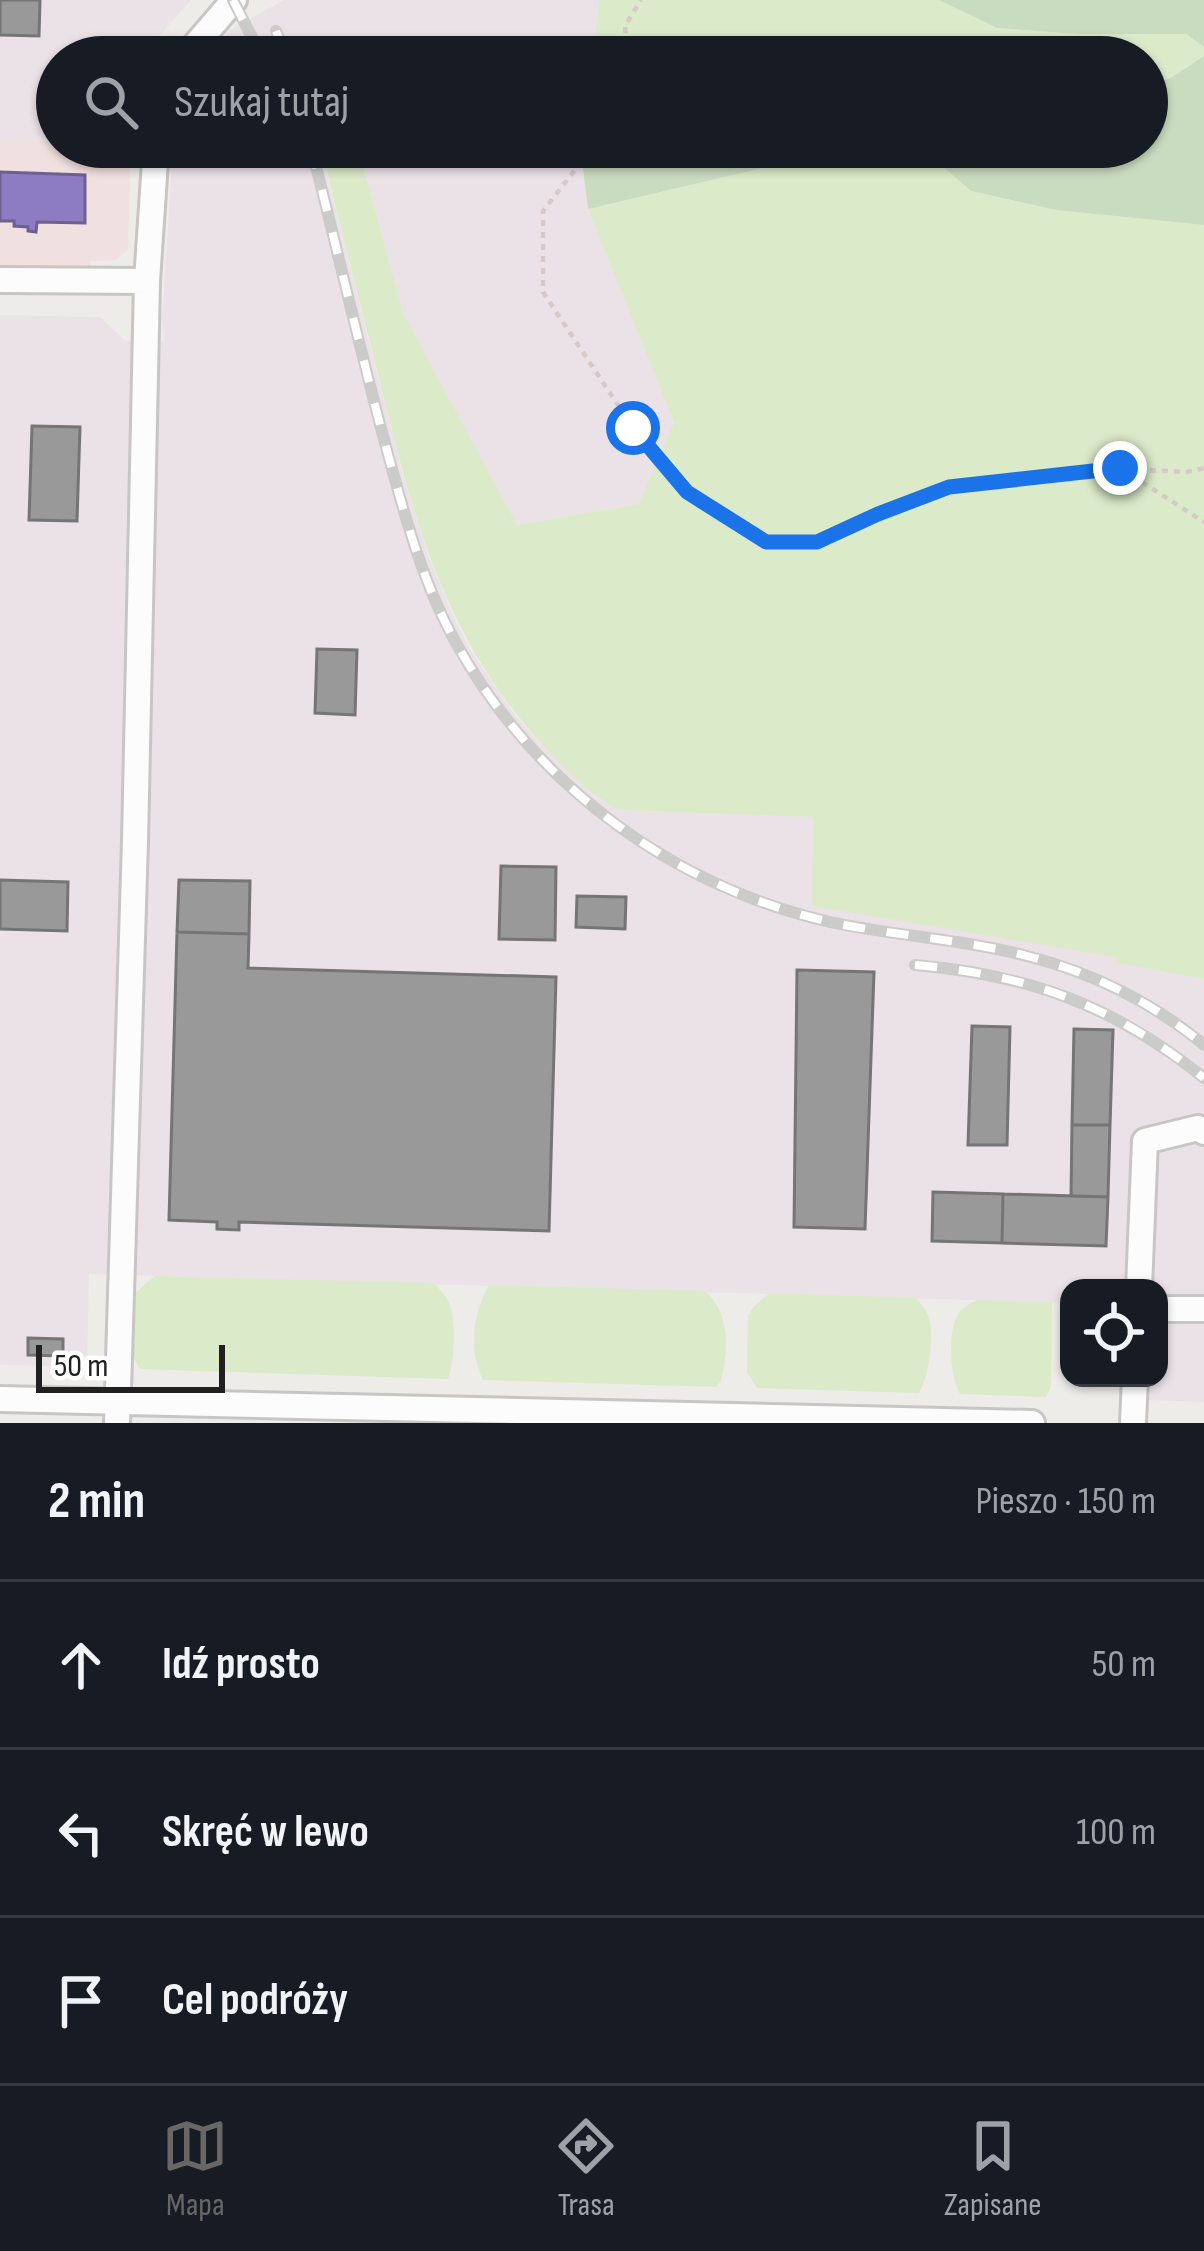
<!DOCTYPE html>
<html lang="pl">
<head>
<meta charset="utf-8">
<style>
	body { margin:0; font-family:"Sofia Sans Condensed",sans-serif; background:#20242c; color:#f1f3f6 }
	.controls { position:absolute; right:36px; bottom:36px; display:grid; overflow:hidden; border-radius:24px; box-shadow:0 3px 9px #0004 }
	.controls button { width:108px; height:108px; display:grid; place-items:center; padding:0; border:0; border-bottom:3px solid #363941; background:#171b24; color:#f1f3f6; font:60px sans-serif }
	.scale { position:absolute; left:36px; bottom:30px; width:189px; box-sizing:border-box; padding-left:12px; border:6px solid #202020; border-top:0; font-size:33px; line-height:42px; white-space:nowrap; color:#202020; -webkit-text-stroke:9px #fff; paint-order:stroke }
	.stop { position:absolute; width:36px; height:36px; margin:-27px; border:9px solid #1a73e8; border-radius:50%; background:#fff }
	.stop.end { background:#1a73e8; border-color:#fff; box-shadow:0 3px 12px #0008 }
	.list { margin:0; padding:0; list-style:none }
	h2 { display:flex; justify-content:space-between; align-items:center; height:156px; margin:0; padding:0 48px; font-size:51px }
	h2 small { font-size:39px; font-weight:400; color:#9ea1a6 }
	.list li { display:grid; grid-template-columns:78px 1fr auto; gap:36px; align-items:center; box-sizing:border-box; height:168px; padding:0 48px; border-top:3px solid #363941 }
	.list b { display:block; font-size:45px; white-space:nowrap }
	.list em { font-size:39px; font-style:normal; color:#9ea1a6 }
	.icon { flex:none; width:66px; height:66px; fill:none; stroke:currentColor; stroke-width:2; stroke-linecap:round; stroke-linejoin:round }
	.map { position:relative; flex:none; width:1204px; height:1423px; overflow:hidden }
	.search { position:absolute; background:#171b24; box-shadow:0 3px 9px #0004; left:36px; right:36px; top:36px; height:132px; display:flex; align-items:center; gap:30px; box-sizing:border-box; padding:0 42px; border-radius:66px; color:#9ea1a6; font-size:45px }
	.sheet { height:660px; background:#171b24 }
	nav { display:flex; justify-content:space-around; align-items:center; box-sizing:border-box; height:168px; border-top:3px solid #363941; background:#171b24; font-size:33px; color:#9ea1a6 }
	nav a { display:grid; justify-items:center; gap:6px }
	nav .on { color:#686766 }
	.map>svg:first-child { display:block }
	.commercial { fill:#f0e0df }
	.industrial { fill:#ebe2e8 }
	.grass { fill:#dbeac9 }
	.forest { fill:#cadcbf }
	.offices { fill:#8e7cc3; stroke:#6d6092; stroke-width:3 }
	.industry { fill:#999; stroke:#757575; stroke-width:3 }
	.lines { fill:none; stroke-linecap:round; stroke-linejoin:round }
	.minor-casing { stroke:#c7c6c5; stroke-width:30 }
	.path { stroke:#d7c9c8; stroke-width:4.5; stroke-dasharray:6 6; stroke-linecap:butt }
	.minor { stroke:#fcfcfc; stroke-width:24 }
	.rail-casing { stroke:#cbcbca; stroke-width:12 }
	.rail { stroke:#fff; stroke-width:8; stroke-dasharray:22; stroke-linecap:butt }
	.route { stroke:#1a73e8; stroke-width:15 }
</style>
</head>
<body>
<div class="map">
<svg width="1204" height="1423" viewBox="0 0 1204 1423">
	<rect width="100%" height="100%" fill="#eeece9"/>
	<path class="commercial" d="M0,140L57,141V147H131L128,249L116,260L91,261L90,270L0,268Z"/>
	<path class="industrial" d="M0,0H191L160,35L147,57H57V141L0,140Z
		M284,0H599L593,57H212L230,30Z
		M173,147H320L402,472L428,555L452,614L472,653L516,717L567,771L598,799L618,810L813,817L1118,957L1116,963L1204,979V1402L1119,1399V1378H1159V1288H1069V1303L89,1274L87,1367L0,1365V315L100,317L126,341H164L162,320Z
		M358,147H583L582,162L588,209L674,422L639,504L516,525L403,313Z"/>
	<path class="grass" d="M599,0H939L997,28L1077,34H1186L1204,47V56L1169,79L1147,81V57H593Z
		M321,147H358L403,313L517,525L639,504L674,422L588,209L853,147H920L971,191L1056,210L1204,225V979L1116,963V957L812,906L813,817L618,810C590,795 569,774 548,751C442,637 413,517 377,370C358,296 339,221 321,147Z
		M155,1276L434,1283C436,1285 446,1296 447,1299C457,1316 455,1361 448,1379L140,1369L134,1359V1301L136,1292Z
		M489,1285L705,1291C730,1313 729,1349 721,1380L717,1387L483,1380C468,1349 473,1314 489,1285Z
		M770,1293L916,1298C921,1304 925,1308 928,1315C935,1332 929,1378 919,1393L757,1388L747,1372L748,1316L754,1306Z
		M978,1300L1052,1302L1051,1386L1046,1397L960,1394C950,1378 948,1337 956,1318C960,1308 969,1304 978,1300Z"/>
	<path class="forest" d="M939,0H1204V47L1186,34H1077L997,28Z
		M1204,56V225L1056,210L971,191L920,147H1147V81L1169,79Z
		M583,147H853L588,209L582,161Z"/>
	<path class="offices" d="M0,172L85,175V223L37,222L36,232L28,231V227L14,226V221H0Z"/>
	<path class="industry" d="M0,0H40L39,36L0,35Z
		M32,426L80,427L77,521L29,520Z
		M317,649L357,650L355,715L315,713Z
		M501,866L556,867L555,940L499,939Z
		M0,880L68,882L67,931L0,929Z
		M179,880L250,881L249,934L177,932Z
		M577,896L626,897L625,929L576,927Z
		M177,932L249,934L248,968L556,977L549,1231L239,1222V1230L217,1229V1222L169,1220Z
		M797,970L874,972L865,1229L794,1227Z
		M972,1026L1010,1027L1007,1145H968Z
		M1074,1029L1113,1030L1110,1125H1072Z
		M1072,1125H1110L1108,1197L1071,1196Z
		M933,1192L1003,1194L1002,1243L932,1241Z
		M1003,1194L1108,1197L1106,1246L1002,1243Z
		M28,1338L63,1339V1356L28,1355Z"/>
	<g class="lines">
		<g class="minor-casing">
			<path id="minor" d="M185,57L234,0
				M0,280L147,281
				M1139,1288L1145,1141L1198,1128L1204,1132
				M1159,1309H1204
				M0,1399L1032,1423
				M117,1423L135,841L147,281L156,147
				M1133,1423L1135,1378"/>
		</g>
		<path class="path" d="M628,57L625,26L641,0
			M601,147L582,161L543,211V292L633,428L687,492L767,541L817,542L877,514L949,487L1120,468L1204,522
			M1126,469L1187,472L1204,468"/>
		<use href="#minor" class="minor"/>
		<g class="rail-casing">
			<path id="rail" d="M233,0L262,57
				M276,31L286,57
				M311,147C337,247 359,347 386,447C404,513 422,582 456,643C496,715 550,776 617,825C681,872 752,904 830,922C895,936 962,939 1027,956C1091,972 1154,1003 1204,1045
				M915,965C1030,975 1113,1005 1204,1078"/>
		</g>
		<use href="#rail" class="rail"/>
	</g>
	<g class="lines">
		<path class="route" d="M633,428L687,492L766,542H817L878,514L949,487L1120,468"/>
	</g>
</svg>
<div class="controls">
<button><svg class="icon" aria-label="locate" viewBox="0 0 24 24"><circle cx="12" cy="12" r="6"/><path d="M12 2v4M12 18v4M2 12h4M18 12h4"/></svg></button>
</div>
<div class="scale">50 m</div>
<div class="stop" style="left:633px;top:428px"></div>
<div class="stop end" style="left:1120px;top:468px"></div>
<div class="search"><svg class="icon" aria-label="search" viewBox="0 0 24 24"><circle cx="10" cy="10" r="6"/><path d="M15 15l6 6"/></svg>Szukaj tutaj</div>
</div>
<section class="sheet">
<h2>2 min<small>Pieszo · 150 m</small></h2>
<ul class="list">
<li><svg class="icon" aria-label="ahead" viewBox="0 0 24 24"><path d="M12 20V5M6 11l6-6 6 6"/></svg><div><b>Idź prosto</b></div><em>50 m</em></li>
<li><svg class="icon" aria-label="left" viewBox="0 0 24 24"><path d="M17 20v-9H6M10 6l-5 5 5 5"/></svg><div><b>Skręć w lewo</b></div><em>100 m</em></li>
<li><svg class="icon" aria-label="arrive" viewBox="0 0 24 24"><path d="M6 21V4h12l-3 4 3 4H6"/></svg><div><b>Cel podróży</b></div></li>
</ul>
</section>
<nav>
<a class="on"><svg class="icon" aria-label="map" viewBox="0 0 24 24"><path d="M3 6l6-2 6 2 6-2v14l-6 2-6-2-6 2zM9 4v14M15 6v14"/></svg>Mapa</a>
<a><svg class="icon" aria-label="directions" viewBox="0 0 24 24"><path d="M12 3l9 9-9 9-9-9zM9 14v-3h6M13 9l2 2-2 2"/></svg>Trasa</a>
<a><svg class="icon" aria-label="saved" viewBox="0 0 24 24"><path d="M7 4h10v16l-5-4-5 4z"/></svg>Zapisane</a>
</nav>
</body>
</html>
